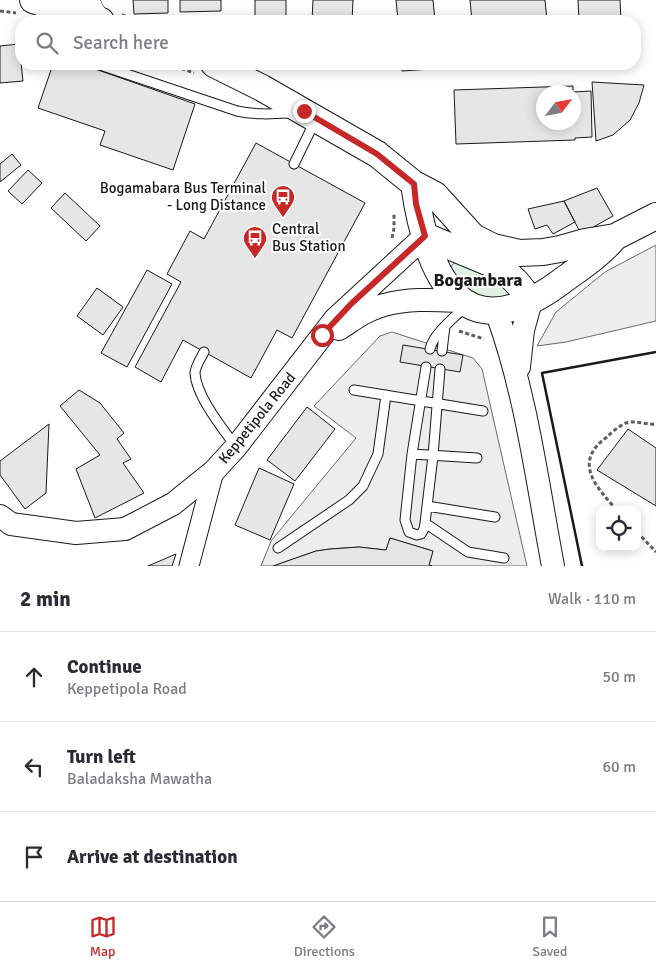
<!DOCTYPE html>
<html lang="en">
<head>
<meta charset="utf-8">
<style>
	body { margin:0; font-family:Signika,sans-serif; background:#f7f7f7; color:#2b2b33 }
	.controls { position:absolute; right:15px; bottom:15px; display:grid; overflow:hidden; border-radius:10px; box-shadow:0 2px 12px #0003 }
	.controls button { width:45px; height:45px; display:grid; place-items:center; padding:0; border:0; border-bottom:1px solid #e1e1e2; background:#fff; color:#2b2b33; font:25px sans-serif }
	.compass { position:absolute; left:536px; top:85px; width:45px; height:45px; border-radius:50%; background:#fff; box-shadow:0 2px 12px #0003; rotate:58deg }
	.stop { position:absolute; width:15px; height:15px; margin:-11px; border:4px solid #c62828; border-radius:50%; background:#fff }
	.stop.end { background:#c62828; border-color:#fff; box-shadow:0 1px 5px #0008 }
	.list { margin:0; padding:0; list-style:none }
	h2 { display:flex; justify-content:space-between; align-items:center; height:65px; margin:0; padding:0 20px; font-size:21px }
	h2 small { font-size:16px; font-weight:400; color:#7c7c81 }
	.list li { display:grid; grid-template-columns:32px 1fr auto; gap:15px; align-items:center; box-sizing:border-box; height:90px; padding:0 20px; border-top:1px solid #e1e1e2 }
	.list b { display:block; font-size:19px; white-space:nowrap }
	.list p { margin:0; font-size:16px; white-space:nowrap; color:#7c7c81 }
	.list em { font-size:16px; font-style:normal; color:#7c7c81 }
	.icon { flex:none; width:28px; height:28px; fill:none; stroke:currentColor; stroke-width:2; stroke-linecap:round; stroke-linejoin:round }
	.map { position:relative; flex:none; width:656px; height:566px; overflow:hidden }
	.search { position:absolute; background:#fff; box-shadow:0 2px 12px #0003; left:15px; right:15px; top:15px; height:55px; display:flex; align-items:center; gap:12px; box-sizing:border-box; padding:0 18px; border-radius:20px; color:#7c7c81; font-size:19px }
	.sheet { height:335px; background:#fff }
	nav { display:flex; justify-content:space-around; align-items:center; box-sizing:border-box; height:70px; border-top:1px solid #e1e1e2; background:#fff; font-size:14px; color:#7c7c81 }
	nav a { display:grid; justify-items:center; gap:2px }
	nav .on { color:#c62828 }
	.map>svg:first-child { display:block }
	.green { fill:#e0efe3; stroke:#6a6a6a }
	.parking { fill:#ededed; stroke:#6a6a6a }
	.building { fill:#e6e6e6; stroke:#1a1a1a; fill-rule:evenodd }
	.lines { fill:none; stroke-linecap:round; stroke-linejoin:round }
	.service-casing { stroke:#1a1a1a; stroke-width:11 }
	.minor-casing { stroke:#1a1a1a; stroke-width:21 }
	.tertiary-casing { stroke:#1a1a1a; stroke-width:24 }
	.secondary-casing { stroke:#1a1a1a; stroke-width:28 }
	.primary-casing { stroke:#1a1a1a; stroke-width:29 }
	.path { stroke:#5f5f5f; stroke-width:3; stroke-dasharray:4 2.5; stroke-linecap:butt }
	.service { stroke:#fff; stroke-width:9 }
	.minor { stroke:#fff; stroke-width:19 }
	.tertiary { stroke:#fff; stroke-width:22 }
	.secondary { stroke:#fff; stroke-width:26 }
	.primary { stroke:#fff; stroke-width:28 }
	.wall { stroke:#1a1a1a; stroke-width:2.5 }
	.route { stroke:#c62828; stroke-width:6 }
	.labels { text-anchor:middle; stroke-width:4; stroke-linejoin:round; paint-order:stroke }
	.poi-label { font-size:15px; fill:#1a1a1a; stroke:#fff; text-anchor:end }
	.street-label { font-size:15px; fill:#1a1a1a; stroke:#fff }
	.quarter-label { font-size:18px; font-weight:bold; fill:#1a1a1a; stroke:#fff }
</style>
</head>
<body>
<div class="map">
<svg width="656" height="566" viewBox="0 0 656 566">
	<rect width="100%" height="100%" fill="#fff"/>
	<path class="green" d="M458,260L476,261L513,295L488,300L461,285L451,272V266Z"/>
	<path class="parking" d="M656,245V321L566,342L537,346L556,312L605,272Z
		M392,332L473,358L482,369L527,566H432L429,565L433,551L390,538L386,550L359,547L330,549L316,551L273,566H261L271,541L356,438L314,406L380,336Z"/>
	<path class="building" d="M133,0H168V13L134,14Z
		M180,0H221V11L180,12Z
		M255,0H286V21H255Z
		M313,0H353L352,21H312Z
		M396,0H433L435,21H398Z
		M470,0H545L547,21H472Z
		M578,0H620L621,21H579Z
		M19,44L23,81L0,83V46Z
		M53,64H81L195,104L173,170L100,145L105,131L38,108Z
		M401,64H503L402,71Z
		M592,82L644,85L639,103L630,120L613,135L596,141Z
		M573,86V92L591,91L592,137L575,138V140L456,144L454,90ZM544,92H574V122H544Z
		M256,143L365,203L292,338L277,330L251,378L183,340L161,382L135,367L181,282L167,274L190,231L204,239Z
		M12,154L21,165L0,182V164Z
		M28,170L42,183L22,204L8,191Z
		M597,188L613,216L581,234L564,201Z
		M65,193L100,226L86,241L51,208Z
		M564,201L575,222L553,234L547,225L535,229L528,209Z
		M147,270L172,284L127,367L101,353Z
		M97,288L123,307L103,335L77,316Z
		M403,345L463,355L460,372L400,362Z
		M79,390L100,403L124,433L117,439L131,459L123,463L144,493L95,518L76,469L100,455L60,406Z
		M307,407L335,429L295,481L267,460Z
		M49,424L46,493L25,509L0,475V461Z
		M628,429L656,448V506L597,470Z
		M259,468L294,484L270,540L235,525Z
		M390,538L433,551L429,565L432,566H273L316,551L330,549L359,547L386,550Z
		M176,554L172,566H148Z"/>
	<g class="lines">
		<g class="service-casing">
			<path id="service" d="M97,64L237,111C256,115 272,114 291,113
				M294,164L315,121
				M430,349C433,334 455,317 466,306
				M442,351L445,326
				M204,352C201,358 195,367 195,373C196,396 223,429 236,447
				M426,367L412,454L405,520L409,532L417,535L421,534L424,529L425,523L433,456L440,369
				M354,390L483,411
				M412,454L477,458
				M427,506L495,517
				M425,523L468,552L504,558
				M278,548L349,500L363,486L378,454L386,395"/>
		</g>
		<g class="minor-casing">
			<path id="minor" d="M189,566L214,471"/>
		</g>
		<g class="tertiary-casing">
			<path id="tertiary" d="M496,311C526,392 537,481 553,566
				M339,329C353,320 367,309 384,305C410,298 436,300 462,301
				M519,367L523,330L531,301
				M0,516L11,524L76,533L125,529L173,504L214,471L236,447L335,319L425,236"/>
		</g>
		<g class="secondary-casing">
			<path id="secondary" d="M33,0L101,21
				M214,64L262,88L377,154L414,184L435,195L473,237L493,247L519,253L543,252L560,249L585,242L615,237L656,216
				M414,184C427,276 462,356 562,281C581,267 600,255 615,237
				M425,236L497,266C512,275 521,287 531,301"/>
		</g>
		<g class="primary-casing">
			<path id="primary" d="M85,0L90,12L96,20"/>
		</g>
		<path class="path" d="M0,11L16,13
			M122,15L140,21
			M169,64L194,73
			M392,238L394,228V214
			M459,331L484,339
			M617,510C596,487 572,462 607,437C612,432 619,426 626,423C636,420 646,425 656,424
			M637,532L656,552"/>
		<use href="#service" class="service"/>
		<use href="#minor" class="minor"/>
		<use href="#tertiary" class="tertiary"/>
		<use href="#secondary" class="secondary"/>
		<use href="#primary" class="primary"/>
		<path class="wall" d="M582,566L542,373L656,352"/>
	</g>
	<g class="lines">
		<path class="route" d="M304,111L377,154L414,184L416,204L425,236L351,304L322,335"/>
	</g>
	<defs>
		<g id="bus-pin" transform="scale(1.25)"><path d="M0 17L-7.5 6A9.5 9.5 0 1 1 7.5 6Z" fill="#c62828" stroke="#fff"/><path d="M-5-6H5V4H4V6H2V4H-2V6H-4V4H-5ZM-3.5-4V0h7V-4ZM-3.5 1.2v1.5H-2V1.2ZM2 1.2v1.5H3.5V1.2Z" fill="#fff"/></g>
	</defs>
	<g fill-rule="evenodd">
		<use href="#bus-pin" x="283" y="197"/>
		<use href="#bus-pin" x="255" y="238"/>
	</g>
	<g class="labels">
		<g class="poi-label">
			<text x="266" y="193">Bogamabara Bus Terminal<tspan x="266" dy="17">- Long Distance</tspan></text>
			<text x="272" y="234" text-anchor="start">Central<tspan x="272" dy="17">Bus Station</tspan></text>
		</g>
		<g class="street-label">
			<text transform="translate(257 418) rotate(-51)" y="5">Keppetipola Road</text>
		</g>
		<g class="quarter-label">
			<text x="478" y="286">Bogambara</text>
		</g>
	</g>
</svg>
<div class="controls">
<button><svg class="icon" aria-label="locate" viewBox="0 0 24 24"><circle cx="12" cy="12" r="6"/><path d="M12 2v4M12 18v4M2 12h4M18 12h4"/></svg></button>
</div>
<svg class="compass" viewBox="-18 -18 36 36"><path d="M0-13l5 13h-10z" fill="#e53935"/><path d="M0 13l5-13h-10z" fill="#7c7c81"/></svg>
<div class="stop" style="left:322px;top:335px"></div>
<div class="stop end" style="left:304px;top:111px"></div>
<div class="search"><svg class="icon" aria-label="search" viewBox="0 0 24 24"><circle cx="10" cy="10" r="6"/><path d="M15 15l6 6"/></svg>Search here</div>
</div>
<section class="sheet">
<h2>2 min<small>Walk · 110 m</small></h2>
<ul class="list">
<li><svg class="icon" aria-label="ahead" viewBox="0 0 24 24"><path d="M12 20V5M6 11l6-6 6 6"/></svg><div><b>Continue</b><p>Keppetipola Road</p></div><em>50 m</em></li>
<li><svg class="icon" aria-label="left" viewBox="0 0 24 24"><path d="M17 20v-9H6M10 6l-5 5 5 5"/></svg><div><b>Turn left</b><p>Baladaksha Mawatha</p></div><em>60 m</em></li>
<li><svg class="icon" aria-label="arrive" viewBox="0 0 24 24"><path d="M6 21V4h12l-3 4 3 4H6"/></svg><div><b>Arrive at destination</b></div></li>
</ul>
</section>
<nav>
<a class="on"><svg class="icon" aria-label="map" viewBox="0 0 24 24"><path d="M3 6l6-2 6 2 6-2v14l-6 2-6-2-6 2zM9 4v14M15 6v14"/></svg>Map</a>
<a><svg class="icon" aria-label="directions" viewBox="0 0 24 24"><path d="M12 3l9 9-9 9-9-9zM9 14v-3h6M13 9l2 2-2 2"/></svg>Directions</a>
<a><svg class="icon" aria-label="saved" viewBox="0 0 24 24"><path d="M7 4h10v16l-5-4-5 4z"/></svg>Saved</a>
</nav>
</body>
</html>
